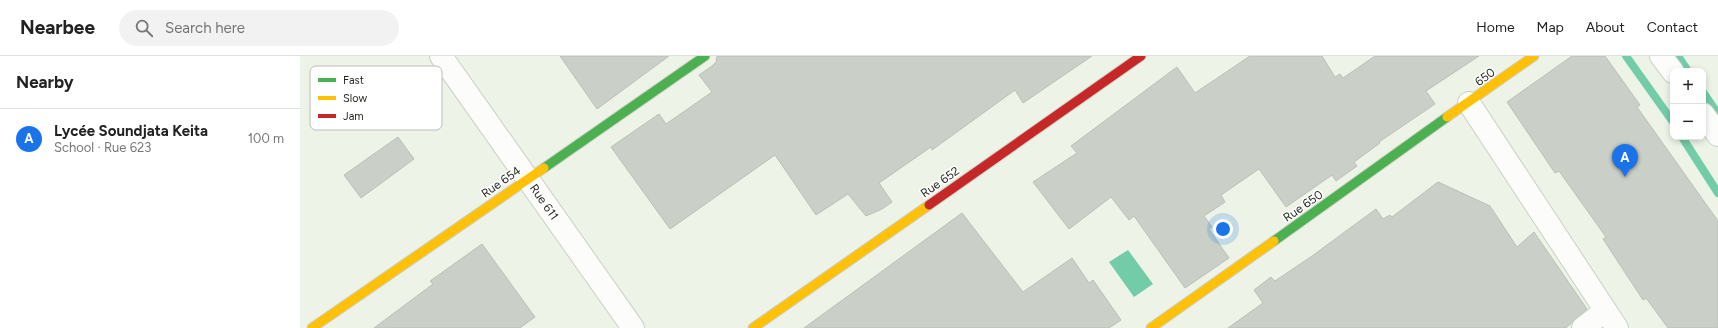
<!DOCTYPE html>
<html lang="en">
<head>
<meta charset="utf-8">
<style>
	body { margin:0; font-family:Figtree,sans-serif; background:#f2f2f2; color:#222 }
	.controls { position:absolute; right:12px; top:12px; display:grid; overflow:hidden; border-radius:8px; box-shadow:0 2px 6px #0003 }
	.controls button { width:36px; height:36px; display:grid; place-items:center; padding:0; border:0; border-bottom:1px solid #e0e0e0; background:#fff; color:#222; font:20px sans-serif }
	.you { position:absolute; left:923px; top:173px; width:14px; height:14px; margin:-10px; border:3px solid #fff; border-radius:50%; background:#1a73e8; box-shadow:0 0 0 6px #1a73e833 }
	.badge { display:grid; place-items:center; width:26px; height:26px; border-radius:50%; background:#1a73e8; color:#fff; font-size:13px; font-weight:700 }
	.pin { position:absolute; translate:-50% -33px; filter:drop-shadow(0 1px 2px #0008) }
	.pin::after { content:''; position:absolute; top:21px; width:14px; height:12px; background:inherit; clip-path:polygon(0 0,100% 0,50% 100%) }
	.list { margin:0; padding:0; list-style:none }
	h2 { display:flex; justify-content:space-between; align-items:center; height:52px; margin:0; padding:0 16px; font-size:17px }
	h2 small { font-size:13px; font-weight:400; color:#767676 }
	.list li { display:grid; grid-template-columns:26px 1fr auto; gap:12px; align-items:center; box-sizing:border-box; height:60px; padding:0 16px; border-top:1px solid #e0e0e0 }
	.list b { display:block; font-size:15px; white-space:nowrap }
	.list p { margin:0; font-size:13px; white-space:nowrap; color:#767676 }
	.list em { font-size:13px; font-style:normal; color:#767676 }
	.icon { flex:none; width:22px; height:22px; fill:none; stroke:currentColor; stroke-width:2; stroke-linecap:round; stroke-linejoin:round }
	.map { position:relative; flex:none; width:1418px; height:272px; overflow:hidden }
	header { display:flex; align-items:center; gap:24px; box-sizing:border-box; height:56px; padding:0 20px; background:#fff; border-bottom:1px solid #e0e0e0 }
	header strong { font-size:19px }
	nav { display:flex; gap:22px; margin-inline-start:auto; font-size:14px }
	.search { width:280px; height:36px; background:#f2f2f2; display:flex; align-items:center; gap:10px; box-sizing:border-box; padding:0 14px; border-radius:22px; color:#767676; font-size:15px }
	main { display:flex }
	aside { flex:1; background:#fff }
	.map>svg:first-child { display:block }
	.water { fill:#72cca8 }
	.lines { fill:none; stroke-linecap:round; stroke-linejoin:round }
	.stream { stroke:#72cca8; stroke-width:8 }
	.building { fill:#cad0c7; stroke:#bac0b7 }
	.street-casing { stroke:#cbd0c5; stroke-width:24 }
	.fast-casing { stroke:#cbd0c5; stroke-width:11 }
	.slow-casing { stroke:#cbd0c5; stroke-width:11 }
	.jam-casing { stroke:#cbd0c5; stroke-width:11 }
	.street { stroke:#fcfdfb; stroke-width:22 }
	.fast { stroke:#4caf50; stroke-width:9 }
	.slow { stroke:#ffc107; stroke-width:9 }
	.jam { stroke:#c62828; stroke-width:9 }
	.labels { text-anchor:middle; stroke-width:3; stroke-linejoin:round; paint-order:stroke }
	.street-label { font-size:12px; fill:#1f231a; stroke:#fff }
	.key { fill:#fff; stroke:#bcbdba; stroke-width:1 }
	.key-label { font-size:11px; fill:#1f231a }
</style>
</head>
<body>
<header>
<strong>Nearbee</strong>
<div class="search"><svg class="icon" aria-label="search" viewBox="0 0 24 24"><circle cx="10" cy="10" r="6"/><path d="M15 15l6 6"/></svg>Search here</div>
<nav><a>Home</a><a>Map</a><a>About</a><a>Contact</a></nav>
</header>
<main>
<aside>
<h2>Nearby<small></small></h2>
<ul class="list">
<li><span class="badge">A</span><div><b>Lycée Soundjata Keita</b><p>School · Rue 623</p></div><em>100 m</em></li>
</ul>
</aside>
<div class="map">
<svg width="1418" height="272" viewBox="0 0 1418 272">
	<rect width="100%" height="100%" fill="#edf3e6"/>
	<path class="water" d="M828,194L853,228L834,241L809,206Z"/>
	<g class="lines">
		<path class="stream" d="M1326,0L1373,66
			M1378,0L1388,15
			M1403,36L1418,58
			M1382,81L1418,137"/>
	</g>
	<path class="building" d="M260,0H369L297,53Z
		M417,0H792L723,47L715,34L632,94L631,91L579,127L592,146L582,153L566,160L548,138L516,159L475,99L370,173L311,91L359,58L366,68L412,36L399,19L412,10L416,6Z
		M950,0H1022L1035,21L1040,18L1043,22L1075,0H1179L1126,35L1135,48L1079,86L1080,87L1054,106L1057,110L1036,125L1032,119L986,151L959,113L921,139L925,146L904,160L912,171L909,173L929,202L885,232L834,160L829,164L811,141L769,173L733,126L777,97L771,90L877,11L895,37Z
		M1272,0H1305L1340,49L1337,51L1418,165V272H1368L1346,242L1343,244L1303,183L1306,181L1259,115L1255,117L1207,46Z
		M98,81L114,103L61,142L44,119Z
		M1138,126L1190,150L1217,191L1234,176L1287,253L1266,272H928L963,247L954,234L971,221L975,225L1012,200L1076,153L1083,163L1090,159L1092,161Z
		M662,157L723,236L772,202L789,227L793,224L821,264L809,272H504Z
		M182,188L235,261L220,272H74L133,228L130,225Z"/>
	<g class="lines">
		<g class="street-casing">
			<path id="street" d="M141,0L333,272
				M1361,0L1373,16
				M1169,47L1317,272
				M1403,58L1418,79
				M1283,272L1305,255"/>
		</g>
		<g class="fast-casing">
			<path id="fast" d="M244,112L405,0
				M974,185L1147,61"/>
		</g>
		<g class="slow-casing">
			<path id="slow" d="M1147,61L1234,0
				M12,272L244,112
				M453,272L629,149
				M851,272L974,185"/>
		</g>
		<g class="jam-casing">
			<path id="jam" d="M629,149L841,0"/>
		</g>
		<use href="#street" class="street"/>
		<use href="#fast" class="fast"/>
		<use href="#slow" class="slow"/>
		<use href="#jam" class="jam"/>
	</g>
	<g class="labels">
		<g class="street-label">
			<text transform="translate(1185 21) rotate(-36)" y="4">650</text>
			<text transform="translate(201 126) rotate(-35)" y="4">Rue 654</text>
			<text transform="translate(640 126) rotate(-35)" y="4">Rue 652</text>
			<text transform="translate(244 146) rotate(55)" y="4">Rue 611</text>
			<text transform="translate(1003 150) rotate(-35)" y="4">Rue 650</text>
		</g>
	</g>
	<rect x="10" y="10" width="132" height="64" rx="6" class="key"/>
	<rect x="18" y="22" width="18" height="4" fill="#4caf50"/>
	<rect x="18" y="40" width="18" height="4" fill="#ffc107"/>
	<rect x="18" y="58" width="18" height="4" fill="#c62828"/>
	<g class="key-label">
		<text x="43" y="28">Fast</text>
		<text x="43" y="46">Slow</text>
		<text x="43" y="64">Jam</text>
	</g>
</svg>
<div class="controls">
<button>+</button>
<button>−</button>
</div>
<div class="you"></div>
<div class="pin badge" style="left:1325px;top:121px">A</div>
</div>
</main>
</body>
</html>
